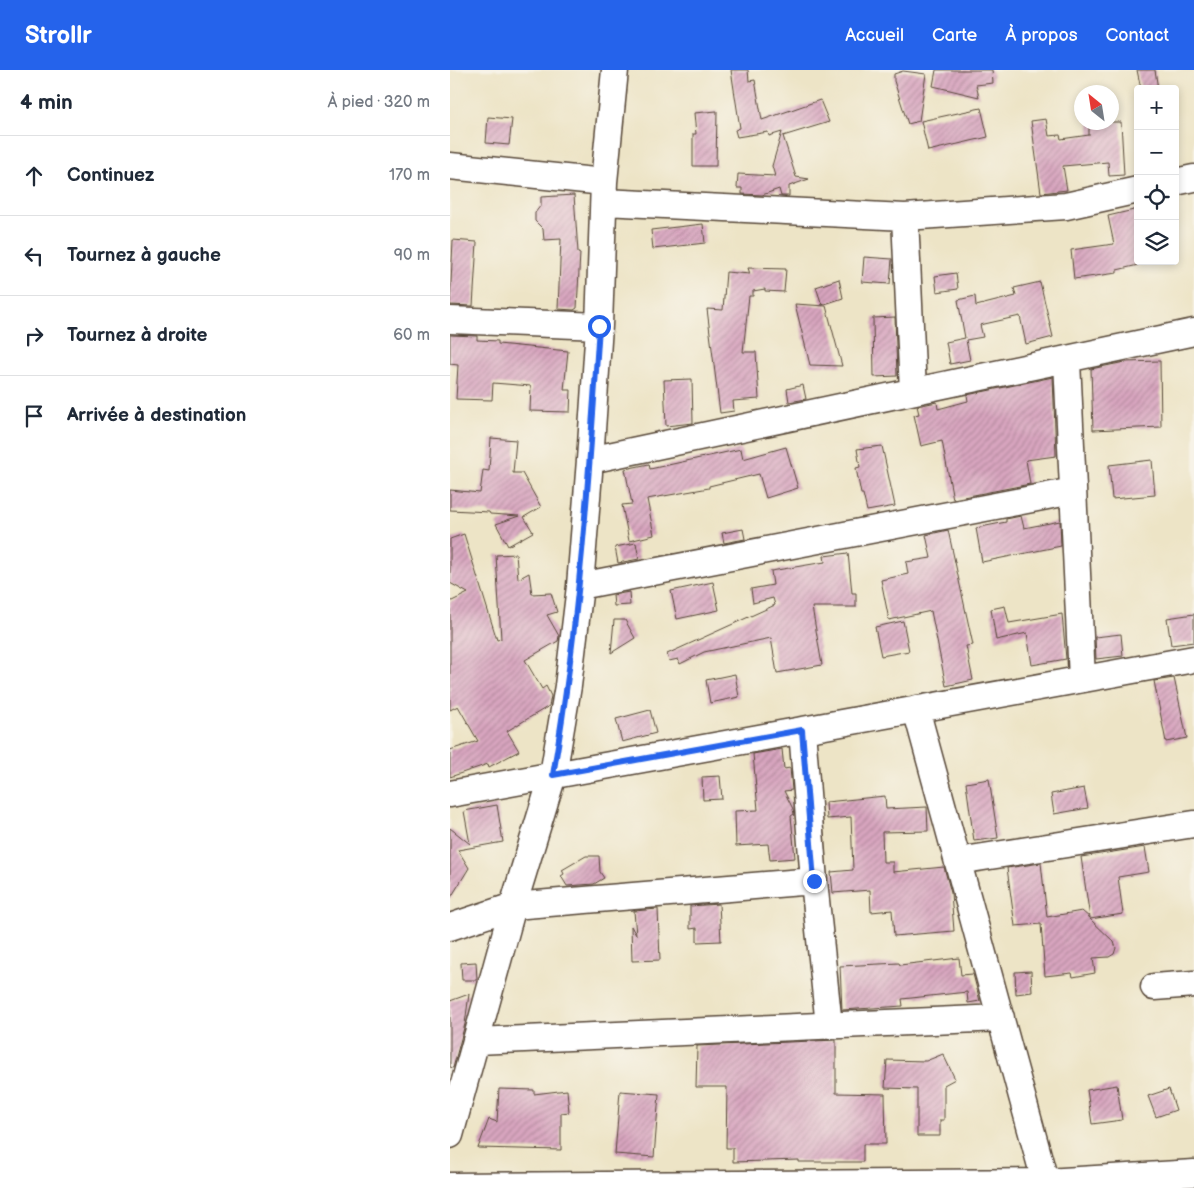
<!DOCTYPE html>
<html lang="fr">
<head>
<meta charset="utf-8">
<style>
	body { margin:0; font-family:"Balsamiq Sans",sans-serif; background:#f6f6f7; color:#1f2937 }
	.controls { position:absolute; right:15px; top:15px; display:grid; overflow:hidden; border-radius:5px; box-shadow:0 2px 8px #0003 }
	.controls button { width:45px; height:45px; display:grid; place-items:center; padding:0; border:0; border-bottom:1px solid #e0e1e3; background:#fff; color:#1f2937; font:25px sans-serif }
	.compass { position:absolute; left:624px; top:15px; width:45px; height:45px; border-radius:50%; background:#fff; box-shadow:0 2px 8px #0003; rotate:330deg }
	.stop { position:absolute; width:15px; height:15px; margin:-11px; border:4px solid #2563eb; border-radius:50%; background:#fff }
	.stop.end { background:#2563eb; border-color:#fff; box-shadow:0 1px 5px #0008 }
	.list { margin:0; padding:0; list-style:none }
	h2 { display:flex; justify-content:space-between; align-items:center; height:65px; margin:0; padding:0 20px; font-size:21px }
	h2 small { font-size:16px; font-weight:400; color:#747a83 }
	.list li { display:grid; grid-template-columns:32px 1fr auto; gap:15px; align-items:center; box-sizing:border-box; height:80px; padding:0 20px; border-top:1px solid #e0e1e3 }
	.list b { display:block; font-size:19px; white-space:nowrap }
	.list em { font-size:16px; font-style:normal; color:#747a83 }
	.icon { flex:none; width:28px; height:28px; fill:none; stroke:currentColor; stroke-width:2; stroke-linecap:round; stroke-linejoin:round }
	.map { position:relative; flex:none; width:744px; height:1118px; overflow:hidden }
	header { display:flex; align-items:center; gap:30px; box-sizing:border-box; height:70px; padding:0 25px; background:#2563eb; color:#fff }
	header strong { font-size:24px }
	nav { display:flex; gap:28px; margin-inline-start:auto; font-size:18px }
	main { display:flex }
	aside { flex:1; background:#fff }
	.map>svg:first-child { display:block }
	.building { fill:url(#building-hatch) }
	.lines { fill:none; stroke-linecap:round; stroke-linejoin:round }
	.minor-casing { stroke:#564637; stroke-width:29 }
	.minor { stroke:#fff; stroke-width:26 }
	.route { stroke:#2563eb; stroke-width:6 }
</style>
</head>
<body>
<header>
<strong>Strollr</strong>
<nav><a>Accueil</a><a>Carte</a><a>À propos</a><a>Contact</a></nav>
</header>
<main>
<aside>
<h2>4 min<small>À pied · 320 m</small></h2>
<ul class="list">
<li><svg class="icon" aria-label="ahead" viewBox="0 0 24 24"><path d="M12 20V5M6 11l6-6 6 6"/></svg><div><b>Continuez</b></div><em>170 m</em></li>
<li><svg class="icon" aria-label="left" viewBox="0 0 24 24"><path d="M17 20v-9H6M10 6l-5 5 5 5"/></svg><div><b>Tournez à gauche</b></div><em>90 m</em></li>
<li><svg class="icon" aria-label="right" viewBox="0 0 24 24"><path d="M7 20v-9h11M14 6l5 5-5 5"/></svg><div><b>Tournez à droite</b></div><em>60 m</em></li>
<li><svg class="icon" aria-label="arrive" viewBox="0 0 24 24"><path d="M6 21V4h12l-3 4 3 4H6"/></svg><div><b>Arrivée à destination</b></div></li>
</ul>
</aside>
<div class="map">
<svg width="744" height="1118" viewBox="0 0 744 1118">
	<defs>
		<pattern id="building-hatch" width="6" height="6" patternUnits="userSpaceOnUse" patternTransform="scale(1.25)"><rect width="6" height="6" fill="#d8a5bf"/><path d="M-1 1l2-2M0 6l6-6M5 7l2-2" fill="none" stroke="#b0879b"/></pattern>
	</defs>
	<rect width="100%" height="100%" fill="#f7f3e8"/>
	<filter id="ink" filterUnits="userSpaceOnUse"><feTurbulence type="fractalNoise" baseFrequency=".02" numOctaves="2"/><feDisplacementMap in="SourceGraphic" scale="10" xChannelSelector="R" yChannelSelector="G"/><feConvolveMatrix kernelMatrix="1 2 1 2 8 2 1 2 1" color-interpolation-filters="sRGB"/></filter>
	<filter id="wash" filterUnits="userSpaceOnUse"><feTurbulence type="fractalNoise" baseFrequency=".0096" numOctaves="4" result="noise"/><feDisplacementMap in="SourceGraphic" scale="20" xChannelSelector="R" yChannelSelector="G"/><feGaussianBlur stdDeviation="1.12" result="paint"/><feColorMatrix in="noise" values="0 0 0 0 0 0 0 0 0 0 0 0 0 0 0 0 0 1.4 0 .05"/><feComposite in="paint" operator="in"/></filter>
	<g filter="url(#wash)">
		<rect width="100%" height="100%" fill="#ede4c6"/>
		<g id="blocks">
			<path class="building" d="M281,0H298L299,11L305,10L312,50L370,30L379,52L333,66L346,107L359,109L339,116V126H331L329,119L312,125L292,124V118H287L288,104L325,106L322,96L332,62L319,66L318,62L287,67L285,60L290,58Z
				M486,0H542L543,13L526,15L529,27L483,16Z
				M687,0H705L708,19H691Z
				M453,1L476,4L469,51L458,54L444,11V4Z
				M531,38L538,67L478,81L471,51Z
				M267,41L266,96H243V64H246L244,43Z
				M38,47L62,49L59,75L36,73Z
				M596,49L599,66L610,65L611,69L639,65V52H671L674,105L659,106L658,92L613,96L617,120L591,123L581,51Z
				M124,125L128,182L130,183L127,238L124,240L108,239L111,169L94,170L93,159L85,151V143L91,135V127Z
				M688,139V195L667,200V203L624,209L621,180L664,174L658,146Z
				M253,154L255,173L203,179L201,160Z
				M3,170L27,172L23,236L0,235Z
				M414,187L442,189L440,214L412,212Z
				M298,198L336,199L334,222L315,221V219L303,221V226H299L293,282H306L309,329L283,331L284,341L270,343L257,239L273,240L276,202L300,204Z
				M506,203L508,219L487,222L485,206Z
				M389,209L393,228L372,235L366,217Z
				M590,212L603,267L576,274L570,246L530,255L533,267L516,270L520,290L500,294L496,272L515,268L508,230L525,226L526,236L566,226L564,218Z
				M345,234L376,236L392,296L360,295Z
				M445,247L447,306L424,307L423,248Z
				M0,265L27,266V270L48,271V274L118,281L114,320H121L120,342L80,341L81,316L43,313L42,330L6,329L8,295L0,294Z
				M710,291L711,357L643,360L641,299L675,292Z
				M603,307L606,386L576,390L580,414L503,429L492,371L471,376L464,345L469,344L467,336L487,332L488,339L518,331L517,325Z
				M242,309L243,353L216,356L214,310Z
				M353,315L356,329L339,332L337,319Z
				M41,368L66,370L63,403H72L91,437L74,447L83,462L58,476L46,454L69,446L40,444L39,442L0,440V420L30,423L33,400L39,401Z
				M432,376L445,436L417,441L413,424H411L406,398L410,397L407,379Z
				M336,377L348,418L316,428L309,404L259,416V418L197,429L204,465L179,471L172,435L182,434L175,399L199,394L200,399L291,379L293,389Z
				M702,390L705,425L662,429L659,395Z
				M571,446L574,458L610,451L611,476L532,492L526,458L556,452V449Z
				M293,459L295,469L274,473L272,463Z
				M498,460L523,575L516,576L523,610L496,616L481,541L439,550L431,510L458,504L456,492L481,488L476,465Z
				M14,464L47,570L51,569L46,485L66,484L68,509L79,503L82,524L101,523L107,542L97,545L109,566L108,571L75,590L92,619L96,616L101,626L99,636L57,661L69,681L39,697L38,694L0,707V680L28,671L8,636L0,640V532L18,523L0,513V469Z
				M186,473L189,489L168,493L165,477Z
				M398,483L402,523H406V537H362L372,595L327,603L321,568L254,582L230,594L228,589L219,591L217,584L325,535L323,528L303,533L301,519L323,515L321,501L375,492L374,486Z
				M263,512L269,540L227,549L221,521Z
				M179,522L180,535L164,536L163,525Z
				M555,536L559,553L612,544L616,589L582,595L577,563L546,570L541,539Z
				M744,544V572L721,575L717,548Z
				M164,550H175L185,568L161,583Z
				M453,551L459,581L431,586L425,557Z
				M671,564L673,586L646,589L645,567Z
				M285,604L289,627L260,633L256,610Z
				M724,608L737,668L716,672L704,611Z
				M200,640L206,663L172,672L166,649Z
				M332,679L334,699L340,698L342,720L334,721L343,739L344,744L341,746L345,788L320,790L318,774L286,776L285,741L308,740L303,684Z
				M270,706L272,729L253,730L252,707Z
				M539,709L548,768L524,771L516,713Z
				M634,718L638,738L604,744L601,724Z
				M435,726L436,739L477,737L478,761L432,762L433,792H443V802L494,797L501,823L504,861L444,866L442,840L421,842L420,820L383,823L381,802L403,800L401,747L377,749L376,732Z
				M47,735L53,772L8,780L19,798L0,829V758L20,774L14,741Z
				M695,777L699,802L668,807L673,844L640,849L664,872L666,878L664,884L659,887L643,888L645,903L623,907L622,903L595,906L591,854L565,856L557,798L591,793L597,847L632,841L640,848L631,787Z
				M136,786H149L150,802L154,808L144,814L117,816L111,806L114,804L112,800Z
				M269,834L271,871L247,872V858L240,859V836Z
				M208,839L210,890L182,891L181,856L186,865L184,841Z
				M509,888L511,905L523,904L530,931L518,933L517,922L452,929L453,936L392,940L390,896L449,893L450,895Z
				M26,892L27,910H12L11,893Z
				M581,901L582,922L566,924L565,902Z
				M19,924L15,954L3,998L0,997V931Z
				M386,970V1023L435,1024L436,1074H413V1092H349V1090L283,1092V1078H276L277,1017H246L247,976Z
				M493,984L505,1009L494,1015V1050H490V1066H467V1019L435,1018L437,990L476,991Z
				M667,1015L672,1050L642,1054L637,1020Z
				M49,1019L84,1020V1024L117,1020L119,1042L111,1043V1080L28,1078L39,1049L47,1052Z
				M719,1019L726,1040L706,1047L698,1026Z
				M170,1021L209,1024L204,1087L165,1084Z"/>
		</g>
	</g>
	<g filter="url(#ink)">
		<use href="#blocks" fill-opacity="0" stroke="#564637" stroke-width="1"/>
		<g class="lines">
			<g class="minor-casing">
				<path id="minor" d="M0,96L154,112
					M725,112L744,108
					M154,132L455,147L616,136L688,120
					M455,147L463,321
					M0,250L149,256
					M617,291L632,609
					M140,390L744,262
					M130,516L623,421
					M466,639L597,1118
					M352,660L364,811L379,956
					M0,724L744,589
					M508,791L744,754
					M0,857L63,836L364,811
					M704,917L744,914
					M27,971L551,948
					M0,1065L63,836L103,705L118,616L130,516L140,390L149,256L154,112L165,0
					M0,1116L596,1112L744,1103"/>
			</g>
			<use href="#minor" class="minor"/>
		</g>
	</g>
	<g class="lines" filter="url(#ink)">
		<path class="route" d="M149,256C139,407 129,556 103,705L352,660L364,811"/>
	</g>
</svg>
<div class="controls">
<button>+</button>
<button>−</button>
<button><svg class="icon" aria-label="locate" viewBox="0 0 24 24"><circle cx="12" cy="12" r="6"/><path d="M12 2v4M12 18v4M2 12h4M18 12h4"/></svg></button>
<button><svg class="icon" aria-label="layers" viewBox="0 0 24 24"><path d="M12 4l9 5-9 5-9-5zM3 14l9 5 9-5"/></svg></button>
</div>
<svg class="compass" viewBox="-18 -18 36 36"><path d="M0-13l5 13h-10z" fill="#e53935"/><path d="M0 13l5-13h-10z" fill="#747a83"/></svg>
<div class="stop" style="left:149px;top:256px"></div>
<div class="stop end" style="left:364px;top:811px"></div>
</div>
</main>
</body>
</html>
